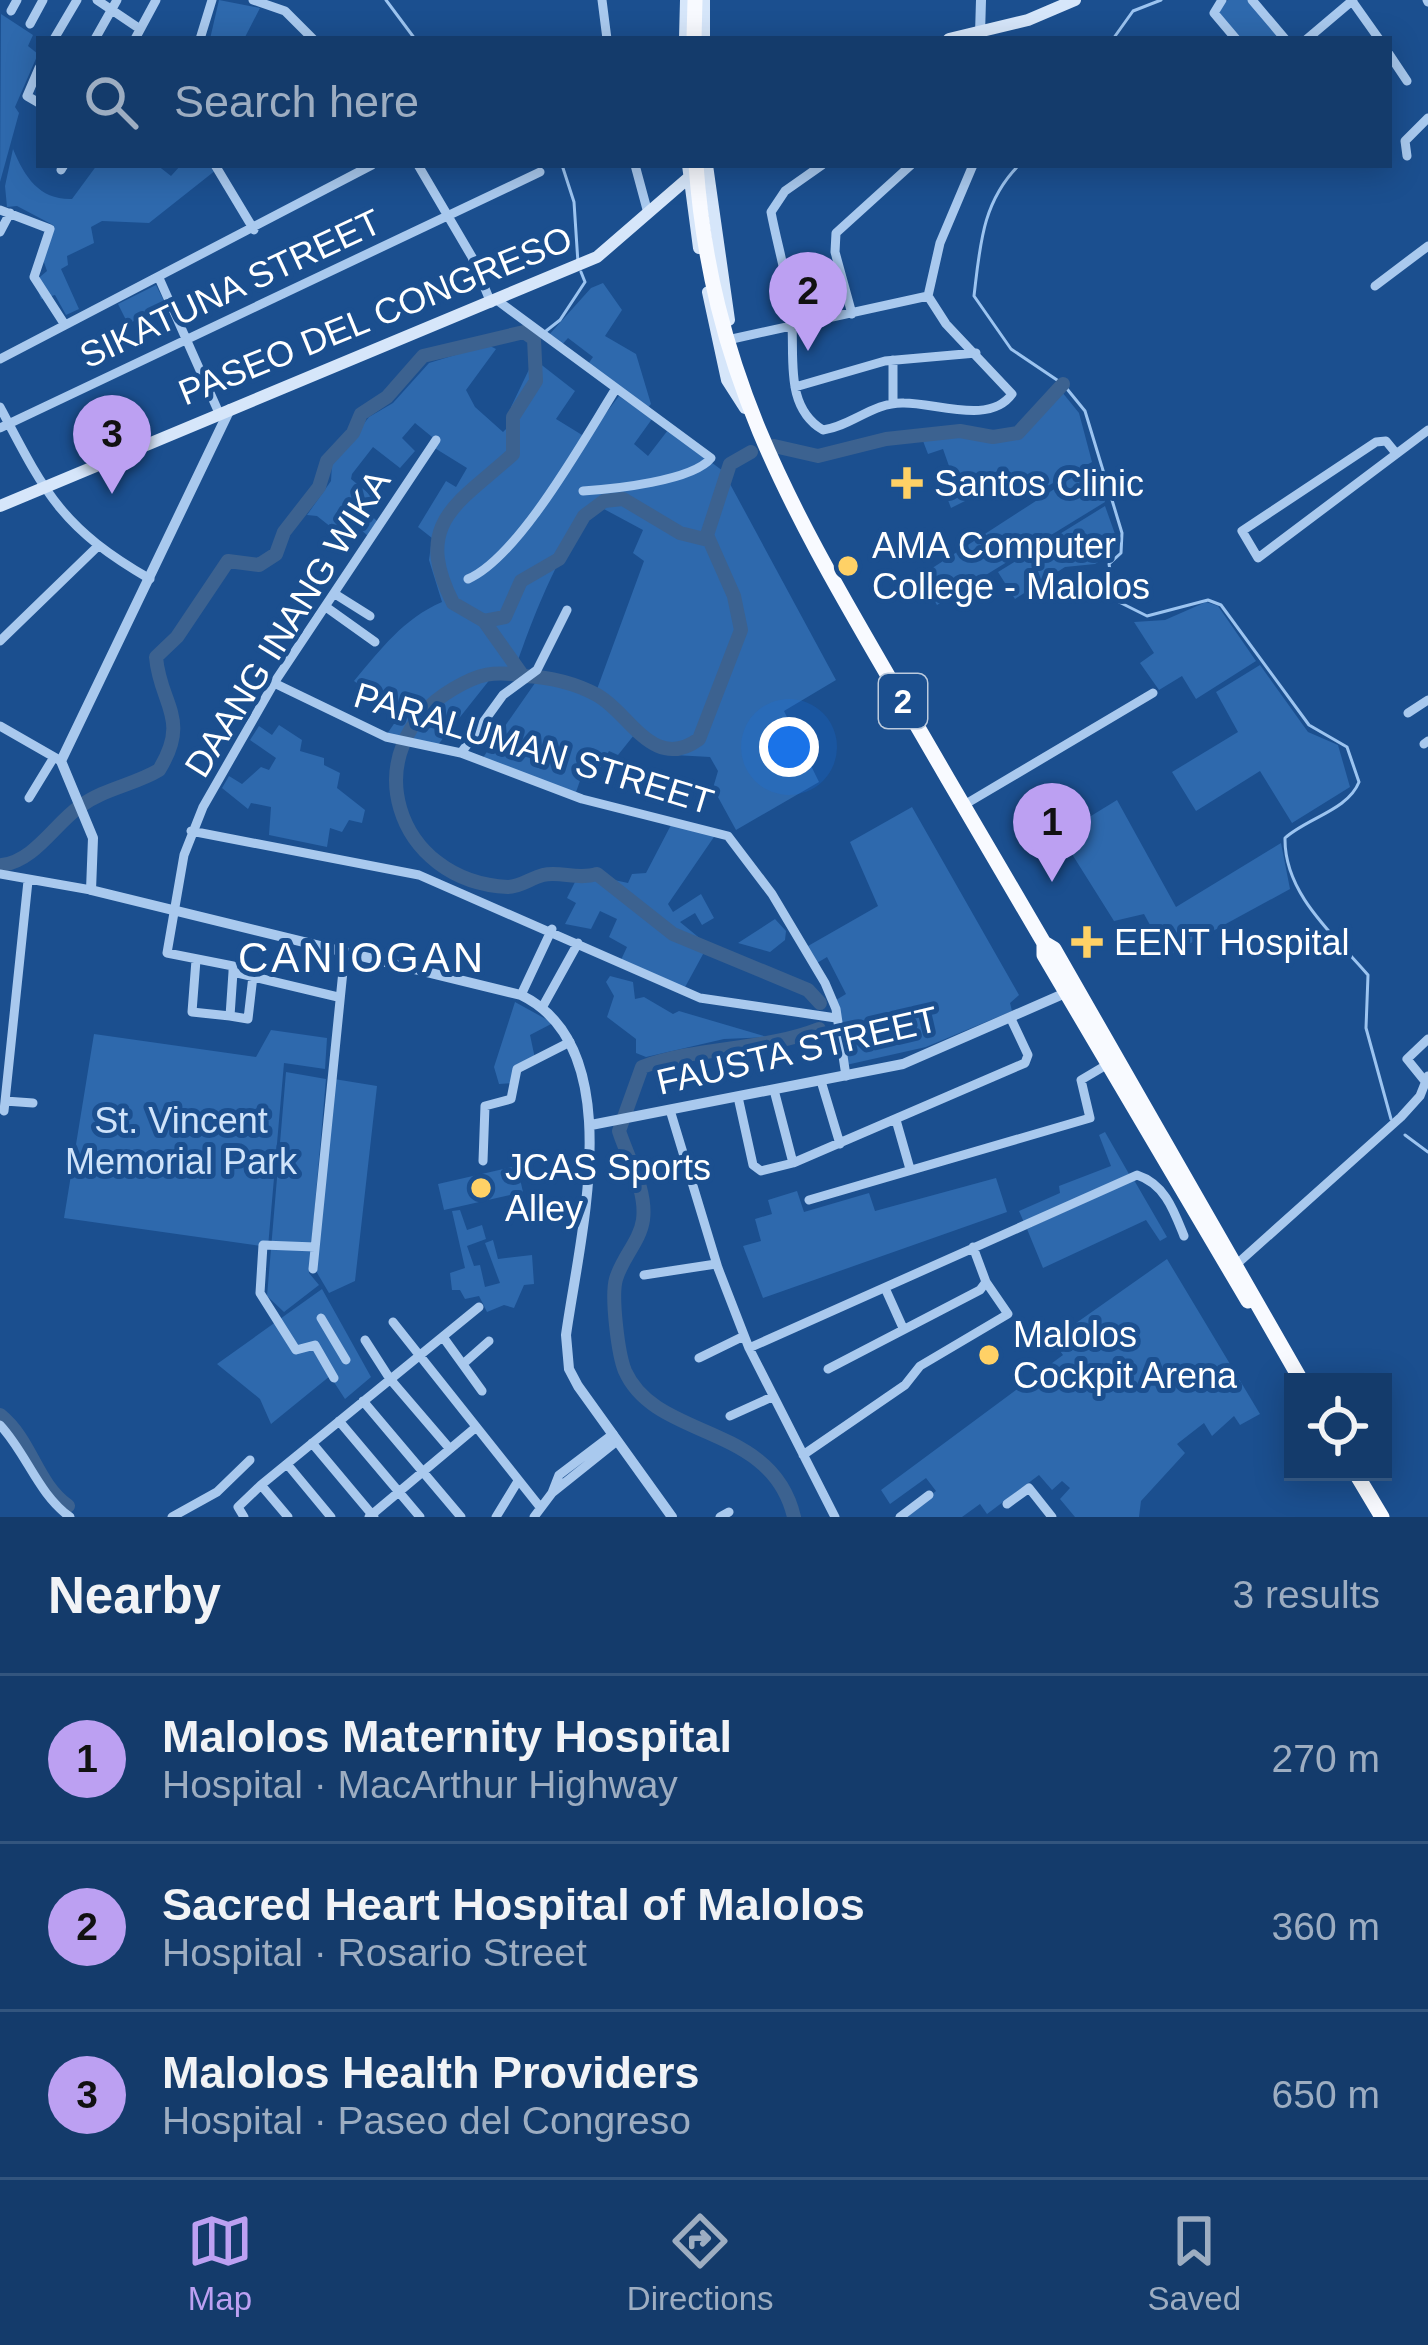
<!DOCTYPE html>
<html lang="en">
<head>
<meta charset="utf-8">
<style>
	body { margin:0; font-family:Helvetica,sans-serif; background:#214673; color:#f1f3f6 }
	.controls { position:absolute; right:36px; bottom:36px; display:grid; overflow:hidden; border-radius:0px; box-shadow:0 6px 30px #0003 }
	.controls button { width:108px; height:108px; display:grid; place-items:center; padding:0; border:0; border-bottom:3px solid #33557e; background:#143b6b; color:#f1f3f6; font:60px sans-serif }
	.you { position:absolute; left:789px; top:747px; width:42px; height:42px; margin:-30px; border:9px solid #fff; border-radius:50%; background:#1a73e8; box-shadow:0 0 0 18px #1a73e833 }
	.badge { display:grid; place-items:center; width:78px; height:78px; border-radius:50%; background:#bca0f2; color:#111; font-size:39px; font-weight:700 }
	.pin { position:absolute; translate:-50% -99px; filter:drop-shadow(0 3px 6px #0008) }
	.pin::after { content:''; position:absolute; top:63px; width:42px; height:36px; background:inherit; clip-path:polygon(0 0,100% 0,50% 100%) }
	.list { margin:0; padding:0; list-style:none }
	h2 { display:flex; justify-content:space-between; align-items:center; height:156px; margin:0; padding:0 48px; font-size:51px }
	h2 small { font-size:39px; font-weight:400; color:#9dadc1 }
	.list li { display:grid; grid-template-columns:78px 1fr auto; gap:36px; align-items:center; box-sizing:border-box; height:168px; padding:0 48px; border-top:3px solid #33557e }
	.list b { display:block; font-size:45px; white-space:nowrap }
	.list p { margin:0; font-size:39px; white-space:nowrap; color:#9dadc1 }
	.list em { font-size:39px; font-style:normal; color:#9dadc1 }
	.icon { flex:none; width:66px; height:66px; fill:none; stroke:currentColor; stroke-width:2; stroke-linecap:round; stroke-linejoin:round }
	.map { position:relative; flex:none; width:1428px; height:1517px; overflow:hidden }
	.search { position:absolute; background:#143b6b; box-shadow:0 6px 30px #0003; left:36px; right:36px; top:36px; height:132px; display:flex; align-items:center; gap:30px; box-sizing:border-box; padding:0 42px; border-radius:0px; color:#9dadc1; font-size:45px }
	.sheet { height:660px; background:#143b6b }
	nav { display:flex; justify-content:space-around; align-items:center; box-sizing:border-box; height:168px; border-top:3px solid #33557e; background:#143b6b; font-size:33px; color:#9dadc1 }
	nav a { display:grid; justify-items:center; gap:6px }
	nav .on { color:#bca0f2 }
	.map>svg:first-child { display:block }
	.green { fill:#2e69ad }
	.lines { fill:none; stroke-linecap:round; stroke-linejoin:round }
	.stream { stroke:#9cc4f0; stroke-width:3 }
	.river { stroke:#3c6290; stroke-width:14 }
	.minor { stroke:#a9c9ee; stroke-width:9 }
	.tertiary { stroke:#a9c9ee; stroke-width:10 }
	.secondary { stroke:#d6e6fa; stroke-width:12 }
	.trunk { stroke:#f8faff; stroke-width:15 }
	.poi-dot { fill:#ffd166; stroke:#1b4f8f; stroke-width:4.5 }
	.labels { text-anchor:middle; stroke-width:10; stroke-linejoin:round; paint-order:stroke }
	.shield { fill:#1b4f8f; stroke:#bbcadd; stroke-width:3 }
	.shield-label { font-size:33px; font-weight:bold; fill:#fff }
	.street-label { font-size:36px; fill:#fff; stroke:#1b4f8f }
	.poi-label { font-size:36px; fill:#fff; stroke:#1b4f8f; text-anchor:start }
	.park-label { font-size:36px; fill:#cfe3fa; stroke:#1b4f8f }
	.quarter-label { font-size:42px; letter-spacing:3px; fill:#fff; stroke:#1b4f8f }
</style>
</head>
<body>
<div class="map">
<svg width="1428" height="1517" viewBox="0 0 1428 1517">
	<rect width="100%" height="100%" fill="#1b4f8f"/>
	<path class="green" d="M219,0L260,8L244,39H210Z
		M1228,0H1249L1282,39H1241L1216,9Z
		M1,14L33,35L28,46L38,54L15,107L19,113L0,182Z
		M13,149C25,178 40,200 72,199L97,165H157L171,176L181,165H212L216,170L149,223L102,221L91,227L94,243L67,256L68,265L61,269L79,309L66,315L55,295L41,299L35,281L47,271L40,251L53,225L17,206L7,207L5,186Z
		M603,283L622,310L605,336L636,354L651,404L645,411L586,367L593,357L568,338L560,347L548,336L591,288Z
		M156,285L166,305L128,324L118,304Z
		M488,345L496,349L466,390L475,407L503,432L519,416L511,407L534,359L575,391L556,419L587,438L619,396L652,419L634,444L648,456L668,430L723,471L836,680L784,711L819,782L736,830L713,788L718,771L710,757L674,755L634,735L618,755L609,751L595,777L582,775L575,795L482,759L542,673L596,692L644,561L633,553L643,530L602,508C564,528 528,632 514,672L499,668L437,746L387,734L400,715L354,681C381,649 403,619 442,602L429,560L432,538L418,527L446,481L456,487L467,468L433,447L437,441L415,423L402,438L415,451L400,468L373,447L352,474L351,479L373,497L363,508L377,521L368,536L352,522L341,535L317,516L307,515L331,481L332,464L369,417L393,403L429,363Z
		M1062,392L1079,413L1092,462L1031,495L1021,473L951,508L943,487L955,483L943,449L928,454L923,441L960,434L993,440L1019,436Z
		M1093,464L1105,502L937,605L920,576Z
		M1105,506L1115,534L1111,554L1095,564L1065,567L1015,599L998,572Z
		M1206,602L1218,606L1256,661L1196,699L1182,676L1159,690L1140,663L1154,653L1134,622L1165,620Z
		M1260,665L1308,732L1338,745L1350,787L1292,823L1260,771L1196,811L1172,772L1238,732L1216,692Z
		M279,725L302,740L300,751L324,758V765L340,773L337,788L365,810L362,823L349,820L342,832L330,828L327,847L269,835L271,807L251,803L248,809L222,788L229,776L242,784L261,767L269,770L276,758L250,740L259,726L272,735Z
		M1117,800L1176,907L1281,843L1290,889L1167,956L1144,914L1114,921L1060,835Z
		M912,807L1019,995L1010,1003L1012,1011L926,1047L846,1065L836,1000L846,994L827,957L812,966L801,950L878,906L850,842Z
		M671,825L716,834L668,904L673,912L701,894L714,918L702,925L695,913L680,922L708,945L684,989L620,962L627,947L609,937L617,919L600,911L591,929L565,924L576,903L567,898L576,880L596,876L628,883L632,874L646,873Z
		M775,919L786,931L785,940L770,952L738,943Z
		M610,976L633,982L635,999L644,997L673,1014L679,1011L767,1037L724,1039L646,1057L636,1053V1039L607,1017L614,996L606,982Z
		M515,1002L553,1023L530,1035L536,1063L515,1070L514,1083L499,1084L494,1067Z
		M271,1030L327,1038L325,1069L284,1063L268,1247L64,1218L94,1034L256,1057Z
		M286,1072L326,1079L309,1273L319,1285L284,1312L267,1296Z
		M334,1079L377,1086L355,1281L329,1293L316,1271Z
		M1105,1132L1129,1174L1026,1227L1019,1211L1060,1193L1059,1186L1111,1166L1099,1135Z
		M517,1166L523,1192L444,1210L438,1184Z
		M996,1178L1007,1212L763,1298L743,1246L761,1241L755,1219L772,1214L768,1200L797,1191L804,1212L869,1193L875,1211Z
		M1134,1180L1167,1237L1160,1241L1146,1220L1043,1268L1027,1229Z
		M460,1210L467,1230L482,1225L486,1239L467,1246L474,1266L480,1265L485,1287L500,1283L485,1243L493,1240L498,1259L532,1255L534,1284L524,1285L514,1308L504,1305L487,1312L479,1296L465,1299L460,1290H452L450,1273L465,1268L452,1211Z
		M1167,1259L1260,1414L1240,1425L1234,1416L1212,1436L1204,1423L1177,1444L1185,1453L1141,1501L1139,1517H1075L1060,1499L1070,1488L1062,1481L1052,1490L1039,1475L987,1514L980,1504L962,1517H904L936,1491L926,1478L890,1504L881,1490L1063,1355L1052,1340Z
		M322,1289L371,1377L345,1399L330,1376L271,1424L260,1399L217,1364Z"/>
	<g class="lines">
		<path class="stream" d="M386,0L415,39
			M1113,39L1133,11L1161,0
			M562,165L574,202L578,263
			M1019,165C982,202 980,246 974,296L1011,349L1063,384L1085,411L1122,533L1121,553L1109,564L1115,600L1147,616L1208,600L1221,605L1309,725L1347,747L1359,782C1348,810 1307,818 1285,838C1284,894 1334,935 1368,975L1366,1028L1391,1119
			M546,331L560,320L585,282L581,272
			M1405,1135L1428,1152"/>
		<path class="river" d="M774,446L818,456L886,439L960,431L993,437L1018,433L1063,384
			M484,621L505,617L521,581L559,559L584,516L604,501L623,499L680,533L708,540
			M523,676C549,677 573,682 597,695C629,712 653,773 699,739L741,630L734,596L707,535L730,464L751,452
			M2,865C34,861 54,825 79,807C105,788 134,785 159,770C191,718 160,705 156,657L177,637L228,561L259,565L276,554L284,532L319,487L327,461L353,433L361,414L387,397L423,356L524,332L534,339L536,381L513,417V454C461,502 411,521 453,603L484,621L523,676C495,670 478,674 453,689C352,749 395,882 508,887C520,887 531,878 543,875C560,871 578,880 597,874L673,934L808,990L820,1003
			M0,1415C32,1441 35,1482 68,1506
			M794,1517C772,1422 656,1441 625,1371C618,1354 611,1296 616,1279C622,1258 640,1241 643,1220C647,1190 628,1159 619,1131L642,1067C700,1046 763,1051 819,1029"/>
		<path class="minor" d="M97,0L140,29
			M253,0L285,11L313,39
			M602,0L607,39
			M1222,0L1214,13L1236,39
			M1252,0L1285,39
			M1427,0L1428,2
			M1352,1L1379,39
			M11,11L17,0
			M30,24L43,0
			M54,39L77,0
			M95,39L117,0
			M135,39L156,0
			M200,39L212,0
			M1307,39L1353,0
			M1389,54L1407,81
			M39,68L27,96L39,103
			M1407,156L1405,141L1428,118
			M215,165L254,230
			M418,165L472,257L491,303
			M635,165L648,213
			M822,165L785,191L771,212C778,249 791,289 792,326C794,362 786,408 823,430C852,426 873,402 904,403C937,403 990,425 1012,394L946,324L928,296L940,243L973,165
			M61,170L64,165
			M0,210L50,229L34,277L65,325
			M0,232L10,213
			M159,278L219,413
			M1375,286L1428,246
			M498,301L711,458C693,481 613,489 583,491
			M852,314L835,252L836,233L911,165
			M732,339L928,296
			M0,359L372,165
			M795,387L885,361L976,353
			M893,403V360
			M0,407C46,495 62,528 150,579
			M0,428L540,172
			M1395,452L1386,441L1376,442L1242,531L1258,558L1428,430
			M468,579C519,557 584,439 615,390
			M335,594L370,616
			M326,607L375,642
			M0,641L97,547
			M274,683L386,737L461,753L582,799L728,836L772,894L825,983L836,1009L846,1076
			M1408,713L1428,700
			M0,726L61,761
			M1424,744L1428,741
			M461,753L503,695L537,670L567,610
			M29,798L54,757
			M964,805L1153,693
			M191,831L419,875L700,998L836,1018
			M0,874L91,890
			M196,960L192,1012L230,1016
			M233,972V966L167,953L184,855L203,807L274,683L436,440
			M253,976L248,1019L230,1016L233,972L338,997
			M521,995L552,929
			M543,1006L578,943
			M1424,1080L1407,1059L1428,1039
			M821,1081L840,1144
			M774,1090L793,1163
			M738,1097L753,1165L761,1171L793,1163L1025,1063L1028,1055L1012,1021
			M5,1101L33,1103
			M670,1110L718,1268L749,1348L835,1517
			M4,1111L28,881
			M896,1120L910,1169
			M483,1161L485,1106L511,1099L517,1069L570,1042
			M809,1200L1090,1118L1081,1080L1108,1064
			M315,1247L263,1245L260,1293L296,1350L315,1345L334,1378
			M1238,1263L1401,1117L1420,1096L1428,1076
			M313,1269L345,951
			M644,1275L716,1264
			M885,1288L903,1328
			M321,1318L346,1360
			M393,1322L540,1507
			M443,1337L482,1391
			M365,1340L390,1379L450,1449
			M749,1348L1137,1175C1165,1184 1174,1211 1184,1236
			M699,1358L744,1336
			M463,1364L489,1341
			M828,1369L980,1290L986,1282L973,1247
			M363,1401L461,1517
			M730,1416L772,1397
			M339,1421L420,1517
			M0,1425C27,1454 38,1494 70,1517
			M613,1434L559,1475L552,1493L617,1441
			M312,1443L374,1517
			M803,1455L905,1385L920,1366L1008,1314L986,1282
			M287,1464L331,1517
			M261,1485L288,1517
			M1007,1504L1029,1488L1052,1517
			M172,1517L217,1492L250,1460
			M244,1517L238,1507L261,1485L479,1307
			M369,1517L475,1428
			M496,1517L518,1481
			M534,1517L552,1493
			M720,1517L729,1512
			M900,1517L929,1495"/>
		<path class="tertiary" d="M980,34L981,0
			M230,409L61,761L93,838L91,890L521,995C631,1048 579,1239 566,1335L569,1369L578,1386L672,1517
			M591,1125L903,1064L1070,991"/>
		<path class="secondary" d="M704,0V39
			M685,39L686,0
			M949,39L1028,20L1075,0
			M688,165L699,248
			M707,165L729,320
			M708,292L727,380L745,408
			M0,506L597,257L701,167"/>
		<path class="trunk" d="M694,39L695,0
			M696,165C711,369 787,502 887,674C939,764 991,853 1044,943L1054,949L1302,1382
			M1044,943V955L1248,1301
			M1355,1472L1382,1517"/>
	</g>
	<g class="poi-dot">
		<path d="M901 465h12v12h12v12h-12v12h-12v-12h-12v-12h12z"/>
		<circle cx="848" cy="566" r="12"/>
		<path d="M1081 924h12v12h12v12h-12v12h-12v-12h-12v-12h12z"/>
		<circle cx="481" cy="1188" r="12"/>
		<circle cx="989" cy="1355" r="12"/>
	</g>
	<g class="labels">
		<rect class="shield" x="879" y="674" width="48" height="54" rx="9"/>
		<g class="shield-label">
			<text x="903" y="713">2</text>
		</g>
		<g class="street-label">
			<text transform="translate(230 288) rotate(-25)" y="13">SIKATUNA STREET</text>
			<text transform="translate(375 315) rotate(-22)" y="13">PASEO DEL CONGRESO</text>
			<text transform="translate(287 623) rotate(-58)" y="13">DAANG INANG WIKA</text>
			<text transform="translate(534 748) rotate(17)" y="13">PARALUMAN STREET</text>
			<text transform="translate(797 1050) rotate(-13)" y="13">FAUSTA STREET</text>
		</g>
		<g class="poi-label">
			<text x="934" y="496">Santos Clinic</text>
			<text x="872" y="558">AMA Computer<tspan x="872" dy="41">College - Malolos</tspan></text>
			<text x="1114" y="955">EENT Hospital</text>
			<text x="505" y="1180">JCAS Sports<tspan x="505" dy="41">Alley</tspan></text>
			<text x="1013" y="1347">Malolos<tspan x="1013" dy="41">Cockpit Arena</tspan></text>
		</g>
		<g class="park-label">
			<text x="181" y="1133">St. Vincent<tspan x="181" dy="41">Memorial Park</tspan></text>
		</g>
		<g class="quarter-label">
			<text x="362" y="972">CANIOGAN</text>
		</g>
	</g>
</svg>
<div class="controls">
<button><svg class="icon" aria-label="locate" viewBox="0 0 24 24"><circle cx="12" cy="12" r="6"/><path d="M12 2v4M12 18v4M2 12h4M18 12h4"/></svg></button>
</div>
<div class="you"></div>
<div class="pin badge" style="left:1052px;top:882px">1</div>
<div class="pin badge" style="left:808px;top:351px">2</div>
<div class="pin badge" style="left:112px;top:494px">3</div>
<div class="search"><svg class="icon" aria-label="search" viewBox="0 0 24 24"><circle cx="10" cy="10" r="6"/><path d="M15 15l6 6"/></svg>Search here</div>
</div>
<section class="sheet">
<h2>Nearby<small>3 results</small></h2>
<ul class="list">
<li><span class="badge">1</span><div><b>Malolos Maternity Hospital</b><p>Hospital · MacArthur Highway</p></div><em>270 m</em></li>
<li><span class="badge">2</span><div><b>Sacred Heart Hospital of Malolos</b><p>Hospital · Rosario Street</p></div><em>360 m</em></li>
<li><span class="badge">3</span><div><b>Malolos Health Providers</b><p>Hospital · Paseo del Congreso</p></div><em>650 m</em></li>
</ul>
</section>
<nav>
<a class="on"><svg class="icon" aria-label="map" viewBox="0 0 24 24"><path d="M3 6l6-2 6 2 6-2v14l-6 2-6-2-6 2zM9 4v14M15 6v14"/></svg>Map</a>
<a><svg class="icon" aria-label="directions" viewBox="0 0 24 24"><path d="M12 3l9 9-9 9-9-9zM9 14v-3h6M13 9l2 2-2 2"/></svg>Directions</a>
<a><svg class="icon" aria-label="saved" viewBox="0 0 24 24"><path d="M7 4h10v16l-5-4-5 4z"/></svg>Saved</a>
</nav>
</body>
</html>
